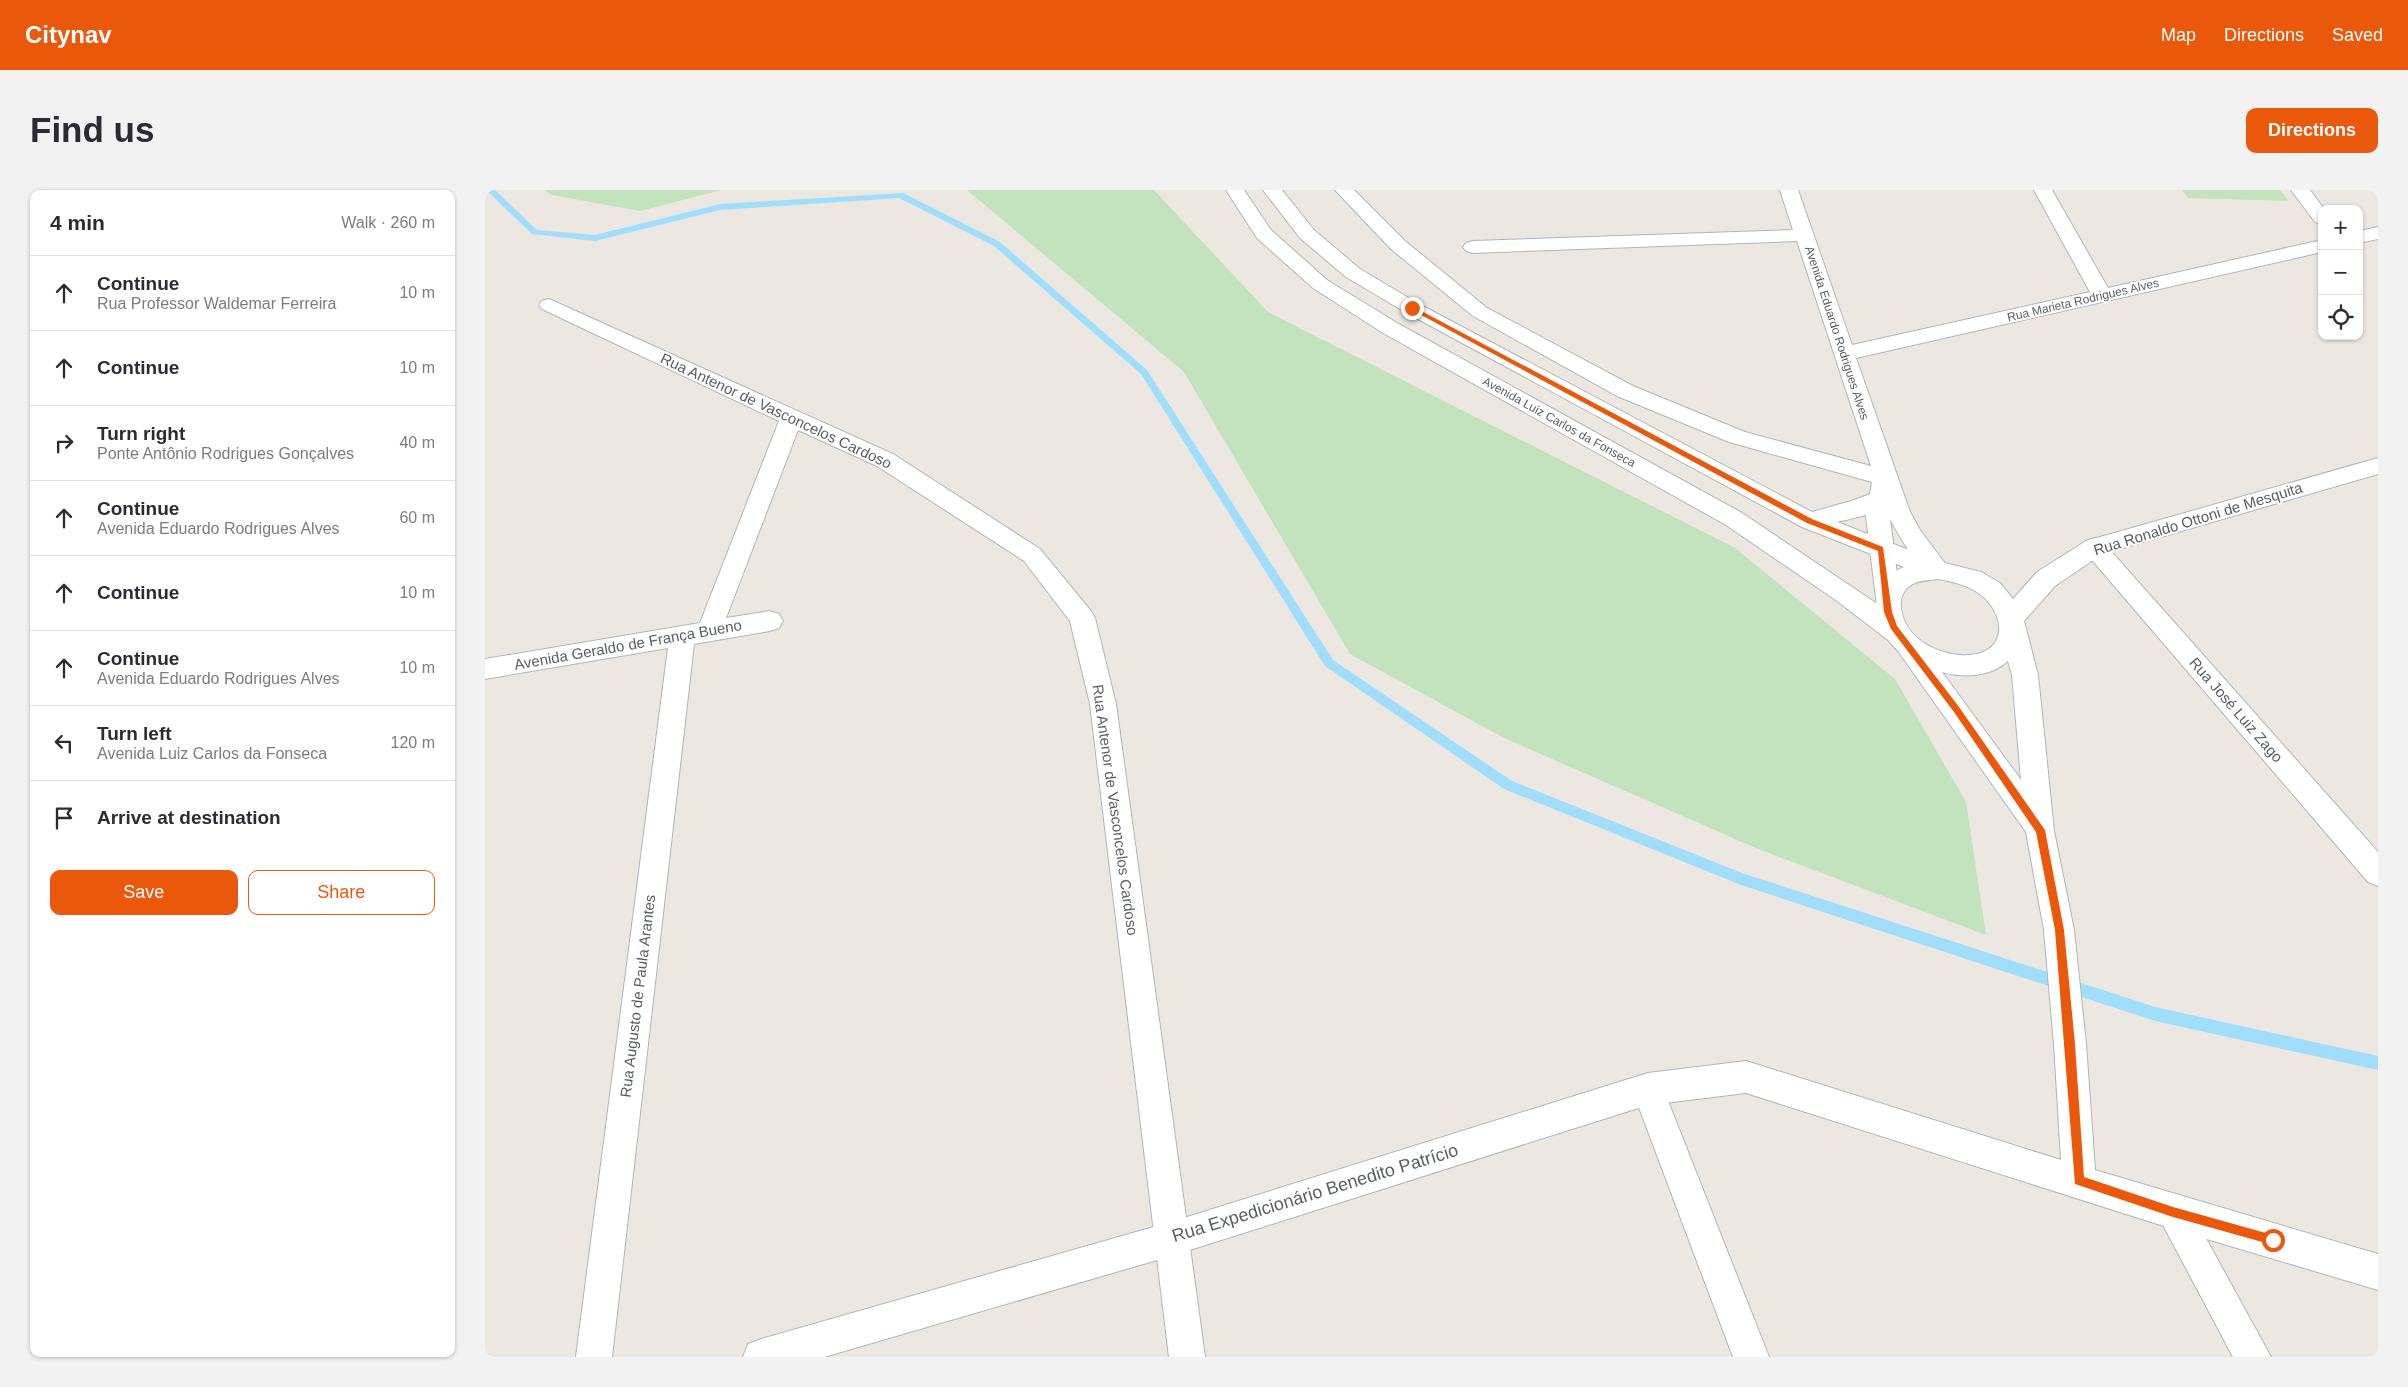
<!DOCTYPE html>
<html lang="en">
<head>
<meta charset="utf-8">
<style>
	body { margin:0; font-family:Arial,sans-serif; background:#f2f2f3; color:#2b2b33 }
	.controls { position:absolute; right:15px; top:15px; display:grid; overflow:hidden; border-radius:10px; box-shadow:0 1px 4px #0004 }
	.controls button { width:45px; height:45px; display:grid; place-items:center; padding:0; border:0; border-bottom:1px solid #e1e1e2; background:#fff; color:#2b2b33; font:25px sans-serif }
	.stop { position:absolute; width:15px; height:15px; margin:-11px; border:4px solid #ea580c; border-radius:50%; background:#fff }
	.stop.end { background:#ea580c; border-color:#fff; box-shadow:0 1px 5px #0008 }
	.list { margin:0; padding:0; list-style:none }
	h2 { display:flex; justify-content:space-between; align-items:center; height:65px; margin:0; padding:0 20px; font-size:21px }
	h2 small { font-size:16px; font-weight:400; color:#7c7c81 }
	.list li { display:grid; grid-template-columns:32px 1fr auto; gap:15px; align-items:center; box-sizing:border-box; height:75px; padding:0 20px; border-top:1px solid #e1e1e2 }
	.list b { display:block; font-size:19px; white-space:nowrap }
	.list p { margin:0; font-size:16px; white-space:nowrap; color:#7c7c81 }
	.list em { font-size:16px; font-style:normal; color:#7c7c81 }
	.actions { display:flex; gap:10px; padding:15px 20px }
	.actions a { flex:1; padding:11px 0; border:1px solid #ea580c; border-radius:10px; text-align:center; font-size:18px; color:#ea580c }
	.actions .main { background:#ea580c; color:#fff }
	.icon { flex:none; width:28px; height:28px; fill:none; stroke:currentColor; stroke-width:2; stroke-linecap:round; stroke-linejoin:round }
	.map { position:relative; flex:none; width:1893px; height:1167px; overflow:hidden; border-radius:10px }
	header { display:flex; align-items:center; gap:30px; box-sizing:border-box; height:70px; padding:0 25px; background:#ea580c; color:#fff }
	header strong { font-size:24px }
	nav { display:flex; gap:28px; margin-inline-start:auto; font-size:18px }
	.intro { display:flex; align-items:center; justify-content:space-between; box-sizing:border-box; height:120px; padding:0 30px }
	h1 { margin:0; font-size:35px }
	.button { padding:12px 22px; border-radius:10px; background:#ea580c; color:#fff; font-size:18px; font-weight:700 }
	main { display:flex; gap:30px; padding:0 30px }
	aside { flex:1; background:#fff; border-radius:10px; box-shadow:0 1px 4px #0004 }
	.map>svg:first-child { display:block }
	.green { fill:#c2e3be }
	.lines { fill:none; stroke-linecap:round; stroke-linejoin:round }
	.stream { fill:#a1defc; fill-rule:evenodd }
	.street-casing { stroke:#b2b5b8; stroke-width:2 }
	.secondary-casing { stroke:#b1b5b8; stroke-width:2 }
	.street { fill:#fff; fill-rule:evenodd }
	.secondary { fill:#fff; fill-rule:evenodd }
	.route { fill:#ea580c }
	.labels { text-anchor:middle; stroke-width:4; stroke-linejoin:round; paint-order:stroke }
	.far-street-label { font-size:12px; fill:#5a5e61; stroke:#fff }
	.street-label { font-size:15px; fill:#5a5e61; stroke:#fff }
	.near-street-label { font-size:18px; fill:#5a5e61; stroke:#fff }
</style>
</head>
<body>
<header>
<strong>Citynav</strong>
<nav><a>Map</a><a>Directions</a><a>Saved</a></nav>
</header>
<div class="intro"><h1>Find us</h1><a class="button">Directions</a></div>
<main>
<aside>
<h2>4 min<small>Walk · 260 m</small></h2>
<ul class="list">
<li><svg class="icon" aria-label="ahead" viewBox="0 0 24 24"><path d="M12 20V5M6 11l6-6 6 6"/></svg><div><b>Continue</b><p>Rua Professor Waldemar Ferreira</p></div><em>10 m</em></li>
<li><svg class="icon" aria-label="ahead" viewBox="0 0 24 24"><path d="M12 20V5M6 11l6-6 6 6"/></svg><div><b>Continue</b></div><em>10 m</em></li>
<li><svg class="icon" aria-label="right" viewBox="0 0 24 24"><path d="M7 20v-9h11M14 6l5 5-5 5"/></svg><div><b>Turn right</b><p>Ponte Antônio Rodrigues Gonçalves</p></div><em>40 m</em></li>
<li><svg class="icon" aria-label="ahead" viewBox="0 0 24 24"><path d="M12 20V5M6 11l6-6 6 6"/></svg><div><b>Continue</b><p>Avenida Eduardo Rodrigues Alves</p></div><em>60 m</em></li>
<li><svg class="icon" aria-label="ahead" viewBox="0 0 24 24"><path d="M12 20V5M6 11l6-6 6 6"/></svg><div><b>Continue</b></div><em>10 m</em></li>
<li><svg class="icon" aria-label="ahead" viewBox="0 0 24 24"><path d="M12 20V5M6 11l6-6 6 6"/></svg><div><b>Continue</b><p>Avenida Eduardo Rodrigues Alves</p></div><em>10 m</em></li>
<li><svg class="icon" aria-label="left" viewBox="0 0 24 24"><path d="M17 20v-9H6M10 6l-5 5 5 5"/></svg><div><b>Turn left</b><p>Avenida Luiz Carlos da Fonseca</p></div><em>120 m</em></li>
<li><svg class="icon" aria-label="arrive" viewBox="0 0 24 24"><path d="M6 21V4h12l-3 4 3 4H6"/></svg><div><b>Arrive at destination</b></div></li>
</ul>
<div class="actions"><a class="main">Save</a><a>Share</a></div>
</aside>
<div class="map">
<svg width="1893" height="1167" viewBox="0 0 1893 1167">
	<rect width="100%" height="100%" fill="#ece8e1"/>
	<path class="green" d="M59,0H236L155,21L67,5Z
		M482,0H669L783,122L1250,358L1410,489L1481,612L1501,745L1273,659L1019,548L865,464L699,182Z
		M1697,0H1795L1804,11L1703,8Z"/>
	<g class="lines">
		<path class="stream" d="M1,0H10L52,40L110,45L235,14L418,3L515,52L662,180L848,470L1027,591L1257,683L1670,817L1893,866V880L1670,831L1256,695L1019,599L840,476L656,184L509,56L414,8L235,20L110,51L47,44Z"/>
		<g class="street-casing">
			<path id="street" d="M850,0H869L920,51L1002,118L1148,196L1260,242L1386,276L1312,51L988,63L981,61L978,57L981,53L988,51L1308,40L1295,0H1313L1367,155L1605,102L1549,0H1567L1623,98L1837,50V62L1371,168L1425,322L1435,340L1465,380L1462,386C1456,388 1452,390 1446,387C1434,381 1412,342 1405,329L1415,408L1412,415L1403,418L1394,415L1391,408L1381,327L1387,292L1244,252L1132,206L988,126L906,59Z
				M1806,0H1825L1839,19H1837V34L1830,32Z
				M1893,37V49L1874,53V41Z
				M64,109L408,264L555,359L606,421L610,428L631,514L720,1167H684L605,514L585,431L539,371L392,276L313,240L241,428L285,421L294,424L298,431L294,438L285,441L209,454L127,1167H91L183,458L0,489V469L215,433L294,231L57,119L54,115L57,111Z
				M1609,348L1617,351L1893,662V696L1883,692L1601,363L1597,357L1601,351Z
				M1163,883L1174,888L1284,1167H1248L1147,899L1152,888Z
				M1688,1005L1700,1010L1786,1167H1748L1671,1022L1676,1010Z"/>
		</g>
		<g class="secondary-casing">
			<path id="secondary" d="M741,0H759L786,40L842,90L912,133L1257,323L1391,413C1393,397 1403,383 1419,377L1317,337L920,122L861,87L815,48L778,0H797L829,40L875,79L934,114L1327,322L1366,311L1394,301L1402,303L1406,309C1397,324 1368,328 1352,332L1452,371L1496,382L1515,393L1528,409L1552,382L1601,351L1893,268V284L1617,364L1570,396L1539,431L1553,485L1569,641L1589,740L1601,854L1610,980L1893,1064V1100L1688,1039L1261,903L1163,915L686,1066L339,1167H258L263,1154L276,1149L686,1032L1163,883L1261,871L1576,970L1569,854L1559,740L1541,642L1413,461L1403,450L1352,411L1241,335L898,143L828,98L772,48ZM1453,389C1469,392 1483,395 1496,405C1521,425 1523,462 1484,465C1454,467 1415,447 1416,413C1416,404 1422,396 1430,393C1437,390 1446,390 1453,389ZM1523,471L1527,485L1536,590L1457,482C1479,488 1506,487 1523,471Z"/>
		</g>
		<use href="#street" class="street"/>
		<use href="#secondary" class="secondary"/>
	</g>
	<path class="route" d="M925,117H929L1327,329L1398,357L1407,422L1412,436L1474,517L1560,640L1579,740L1590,854L1599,987L1688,1017L1788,1045L1792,1046V1054L1788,1055L1688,1027L1590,994L1570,740L1551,642L1469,522L1406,439L1399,422L1393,361L1322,333L925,119Z"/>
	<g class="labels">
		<g class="far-street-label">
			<text transform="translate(1598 110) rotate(-13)" y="4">Rua Marieta Rodrigues Alves</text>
			<text transform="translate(1352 143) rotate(72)" y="4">Avenida Eduardo Rodrigues Alves</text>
			<text transform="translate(1074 232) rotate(29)" y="4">Avenida Luiz Carlos da Fonseca</text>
		</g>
		<g class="street-label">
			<text transform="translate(291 221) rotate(25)" y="5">Rua Antenor de Vasconcelos Cardoso</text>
			<text transform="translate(1713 329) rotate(-17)" y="5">Rua Ronaldo Ottoni de Mesquita</text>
			<text transform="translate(143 455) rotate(-10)" y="5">Avenida Geraldo de França Bueno</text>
			<text transform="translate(1751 520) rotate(49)" y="5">Rua José Luiz Zago</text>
			<text transform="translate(630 620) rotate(82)" y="5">Rua Antenor de Vasconcelos Cardoso</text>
			<text transform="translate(153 806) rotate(-83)" y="5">Rua Augusto de Paula Arantes</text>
		</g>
		<g class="near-street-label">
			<text transform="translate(830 1003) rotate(-17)" y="6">Rua Expedicionário Benedito Patrício</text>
		</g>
	</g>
</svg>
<div class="controls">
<button>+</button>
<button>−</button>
<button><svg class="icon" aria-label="locate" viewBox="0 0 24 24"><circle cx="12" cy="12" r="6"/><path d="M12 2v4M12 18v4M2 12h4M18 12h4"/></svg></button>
</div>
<div class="stop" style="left:1788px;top:1050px"></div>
<div class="stop end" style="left:927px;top:118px"></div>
</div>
</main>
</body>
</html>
